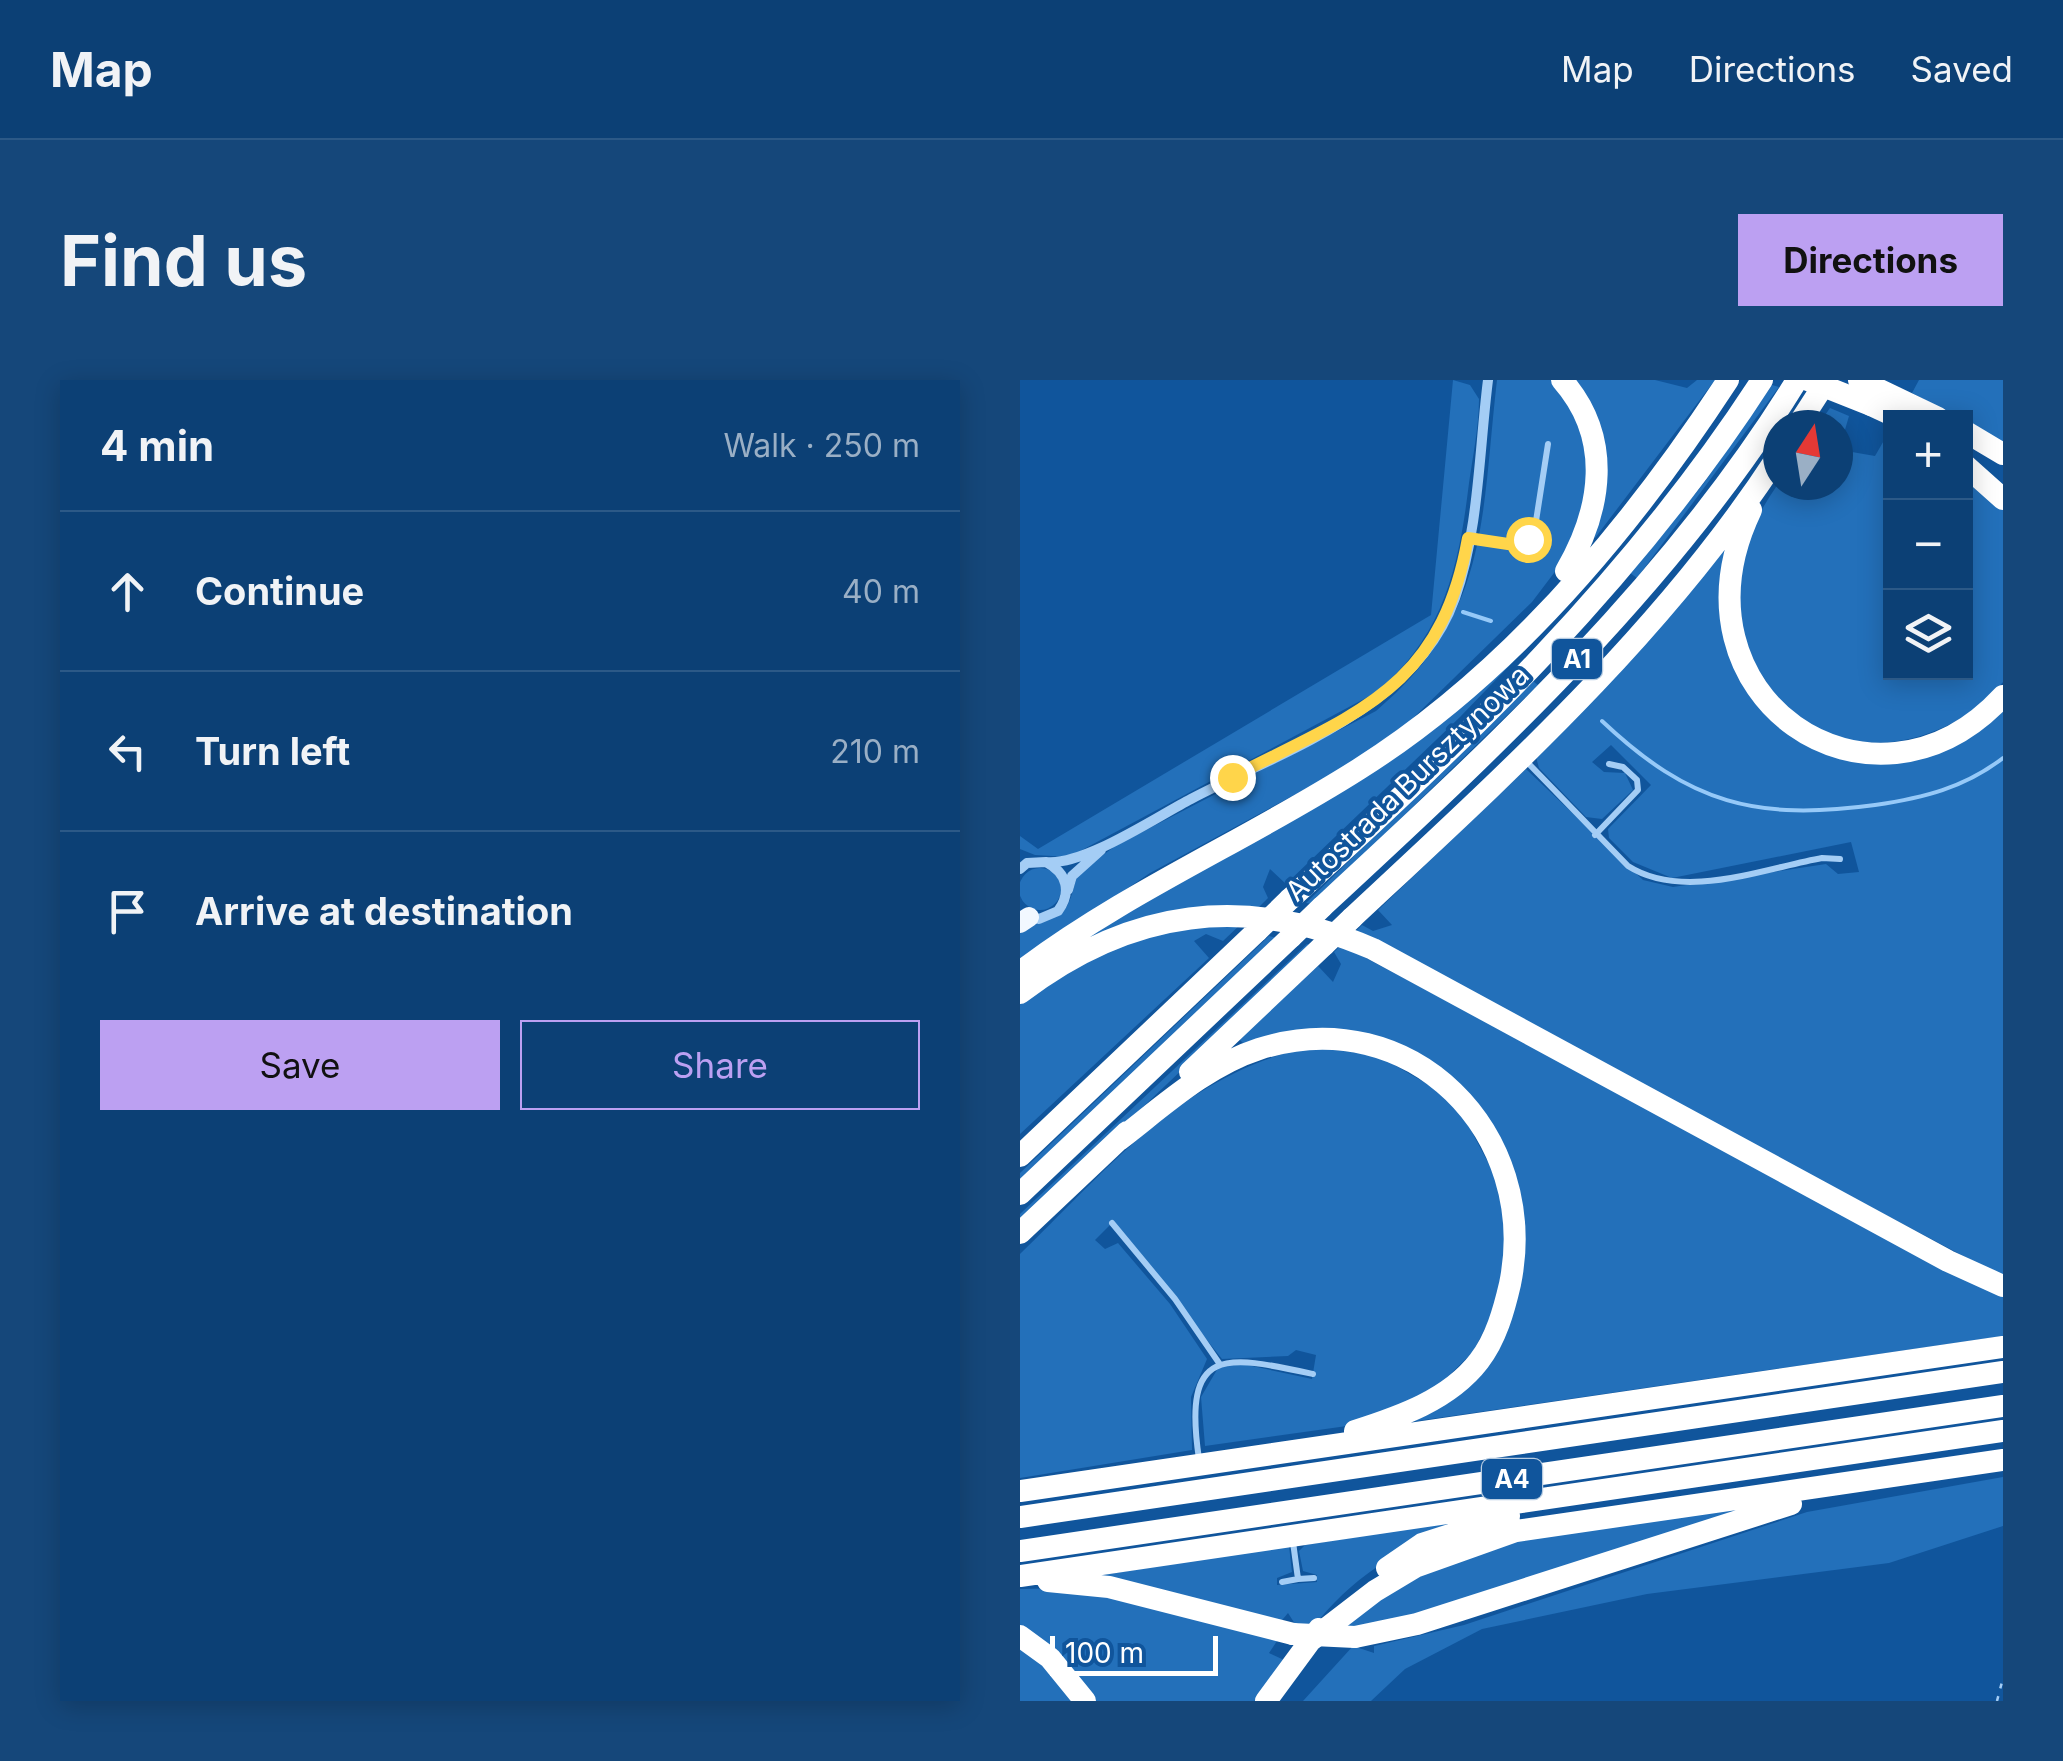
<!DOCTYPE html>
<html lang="en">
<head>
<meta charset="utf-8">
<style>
	body { margin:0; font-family:Inter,sans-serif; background:#15477a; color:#f1f3f6 }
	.controls { position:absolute; right:30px; top:30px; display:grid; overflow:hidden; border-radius:0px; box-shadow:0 5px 25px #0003 }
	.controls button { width:90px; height:90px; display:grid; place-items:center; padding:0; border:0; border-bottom:2px solid #2c5987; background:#0c4075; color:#f1f3f6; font:50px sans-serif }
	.compass { position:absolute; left:743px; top:30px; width:90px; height:90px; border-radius:50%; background:#0c4075; box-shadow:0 5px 25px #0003; rotate:12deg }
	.scale { position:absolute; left:30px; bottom:25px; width:168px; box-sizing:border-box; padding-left:10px; border:5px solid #fff; border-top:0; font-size:28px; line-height:35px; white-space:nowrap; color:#fff; -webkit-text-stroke:8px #10559c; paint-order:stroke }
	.stop { position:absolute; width:30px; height:30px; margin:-22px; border:8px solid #ffd54a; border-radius:50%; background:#fff }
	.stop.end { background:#ffd54a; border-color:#fff; box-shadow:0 2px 10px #0008 }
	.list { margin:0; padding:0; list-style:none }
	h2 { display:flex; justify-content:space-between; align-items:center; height:130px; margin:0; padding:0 40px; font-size:42px }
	h2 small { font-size:32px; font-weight:400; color:#9aafc5 }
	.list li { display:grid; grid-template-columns:65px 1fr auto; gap:30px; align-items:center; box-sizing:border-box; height:160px; padding:0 40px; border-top:2px solid #2c5987 }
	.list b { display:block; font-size:38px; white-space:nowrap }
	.list em { font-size:32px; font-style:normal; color:#9aafc5 }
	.actions { display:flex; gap:20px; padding:30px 40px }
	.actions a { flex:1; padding:22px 0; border:2px solid #bca0f2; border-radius:0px; text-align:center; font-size:35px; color:#bca0f2 }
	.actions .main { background:#bca0f2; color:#111 }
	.icon { flex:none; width:55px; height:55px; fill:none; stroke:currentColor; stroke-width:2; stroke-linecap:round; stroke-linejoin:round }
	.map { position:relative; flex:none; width:983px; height:1321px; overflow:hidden; border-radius:0px }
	header { display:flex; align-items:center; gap:60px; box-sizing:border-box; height:140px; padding:0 50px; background:#0c4075; border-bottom:2px solid #2c5987 }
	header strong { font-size:48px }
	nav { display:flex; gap:55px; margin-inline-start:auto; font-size:35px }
	.intro { display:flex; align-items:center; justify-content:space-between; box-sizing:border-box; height:240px; padding:0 60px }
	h1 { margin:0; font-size:70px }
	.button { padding:25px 45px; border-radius:0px; background:#bca0f2; color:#111; font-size:35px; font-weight:700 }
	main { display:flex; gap:60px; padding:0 60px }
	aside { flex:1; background:#0c4075; border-radius:0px; box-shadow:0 5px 25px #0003 }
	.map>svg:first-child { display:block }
	.green { fill:#2370ba }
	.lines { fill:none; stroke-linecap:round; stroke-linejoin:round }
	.stream { stroke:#96c9f8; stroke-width:4 }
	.path { stroke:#a4cdf5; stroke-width:2.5; stroke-dasharray:5 8; stroke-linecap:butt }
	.lane { stroke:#a4cdf5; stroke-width:6 }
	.street { stroke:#a4cdf5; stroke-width:10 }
	.primary { stroke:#f2f8ff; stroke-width:20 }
	.highway { stroke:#fff; stroke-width:22 }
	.highway-bridge { stroke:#fff; stroke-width:22 }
	.route { stroke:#ffd54a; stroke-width:12 }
	.labels { text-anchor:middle; stroke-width:8; stroke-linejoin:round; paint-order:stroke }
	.shield { fill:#10559c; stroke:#b7cce1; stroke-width:2.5 }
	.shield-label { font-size:25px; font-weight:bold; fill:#fff }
	.street-label { font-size:28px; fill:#fff; stroke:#10559c }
</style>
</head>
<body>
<header>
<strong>Map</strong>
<nav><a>Map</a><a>Directions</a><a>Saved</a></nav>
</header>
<div class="intro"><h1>Find us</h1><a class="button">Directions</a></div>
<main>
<aside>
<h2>4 min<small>Walk · 250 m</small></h2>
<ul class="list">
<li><svg class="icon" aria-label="ahead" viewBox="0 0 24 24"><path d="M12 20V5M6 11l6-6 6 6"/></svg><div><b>Continue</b></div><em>40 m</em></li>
<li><svg class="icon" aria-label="left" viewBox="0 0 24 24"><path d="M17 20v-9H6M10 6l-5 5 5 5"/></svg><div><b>Turn left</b></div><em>210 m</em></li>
<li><svg class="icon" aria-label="arrive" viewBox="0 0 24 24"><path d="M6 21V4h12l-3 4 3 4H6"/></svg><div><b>Arrive at destination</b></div></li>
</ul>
<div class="actions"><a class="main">Save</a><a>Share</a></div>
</aside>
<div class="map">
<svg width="983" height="1321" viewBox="0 0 983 1321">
	<rect width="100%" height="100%" fill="#10559c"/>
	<path class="green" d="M433,0L450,5L459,19C459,46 453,75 449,103C439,186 424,257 355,313L49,477L15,475L0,469V456L18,469L411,235Z
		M477,0H534L567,58L568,127L537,189L512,222L390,341L326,387L130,493L0,581V551C36,526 44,553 57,495L95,466L356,331C470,235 461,137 477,0Z
		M550,0H635L667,8L677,0H695L575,158L572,155L579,132Z
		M899,0H983V64L946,42V38L937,37L892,13Z
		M752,5L759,7L617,198L610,193L684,103Z
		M810,28L829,36L822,60L832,72L855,76L870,50L871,292H946V93L983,129V302C930,365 830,388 764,327C755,319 749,305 742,295C724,270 709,234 714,202C719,167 739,132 758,104L818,105V45H798Z
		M712,157L705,189L736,317L854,379L983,324V897L334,553L342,545L353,551L372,545L358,530L506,389L623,500L653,507L806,484L818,494L839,492L831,462L652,498L613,482L589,458L588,449L631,405L591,365L572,382L584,392L605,393L613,410L582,439L566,437L519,388L516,377Z
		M519,255L440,337L266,504L250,489L243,507L248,518L237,529L63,562L118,518L182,485Z
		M513,301L518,305L293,524L286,523Z
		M-1 509a21 21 0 1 1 42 0a21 21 0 1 1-42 0Z
		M223,542L203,561L186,554L174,561L189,578L0,754V622L41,591L139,549Z
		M249,556L257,558L0,800V793Z
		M287,564L292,566L0,844V834Z
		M321,565L983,914V956L383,1043L453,992L504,864L502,823L489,779L465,734L365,662L226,666L219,659L298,586L313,602L321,584L314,572Z
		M289,667L357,675L435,720L489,822L481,917L453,972L408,1016L334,1045L185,1066L181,1017L198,988L218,983L292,999L296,975L276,970L268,976L202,979L93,842L75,860L85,869L98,863L150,924L187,979L171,1017L172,1070L0,1098V874C90,787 162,695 289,667Z
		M983,1097V1146L869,1183L627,1214L462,1249L385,1289L351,1321H283L333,1266L354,1273V1266L444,1245L787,1132Z
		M751,1122L391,1239L321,1249L368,1211L470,1164Z
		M438,1141C382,1170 331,1196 293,1248L277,1247L268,1233L258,1245L75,1196L269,1166L272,1192L257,1198V1205L297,1202V1195L283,1191L279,1171L285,1165Z
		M50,1208L259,1258L249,1273L264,1280L235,1321H73L0,1250V1209Z
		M0,1265L24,1282L56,1321H0Z"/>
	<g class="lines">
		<path class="stream" d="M443,232L471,241
			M582,341C670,424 736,441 855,425C903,418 944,408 983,378"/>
		<path class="path" d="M977,1321L983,1298"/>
		<path class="lane" d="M450,158L488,164L508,159L516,141L528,64
			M507,382L608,486C663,521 742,489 802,478L820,479
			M575,455L618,410L617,400L603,387L589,384
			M92,843L155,919L199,983
			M179,1079C162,965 205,975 293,994
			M278,1199L294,1198
			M262,1202L278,1199L273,1162"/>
		<path class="street" d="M26,482C64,486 136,437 171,419C266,369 396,328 435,218C459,150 459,71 468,0
			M0,489L7,483L26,482C47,493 52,512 38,531L19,539L5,535
			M48,510L52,496L81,470"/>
		<path class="primary" d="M0,543L9,537"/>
		<path class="highway" d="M542,0C593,58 582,129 546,191
			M839,0L918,38
			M851,25L879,38
			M778,45L807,0
			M946,52L983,74
			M946,86L983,119
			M731,130C642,316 852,458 983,316
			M270,519C443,363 615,197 742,0
			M302,527C475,367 653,202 777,0
			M332,538C484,396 644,252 758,76
			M0,592C107,511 226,461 339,389C488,295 612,147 708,0
			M0,613C110,529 225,513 353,569L928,881L983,906
			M170,692L304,565
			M99,760C142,727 186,686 239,669C391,620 521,754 490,904C484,930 476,959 459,981C429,1020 379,1037 335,1051
			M0,776L237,551
			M0,814L271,557
			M0,853L107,752
			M0,1111L983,967
			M0,1137L983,992
			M0,1171L983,1026
			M367,1188L402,1164L489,1136
			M0,1196L983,1051
			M28,1201L89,1207L273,1254
			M0,1256L30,1278L65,1321
			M335,1257L397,1244L771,1124
			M290,1261L355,1211L395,1187L496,1151L983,1080
			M246,1321L299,1249"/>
		<path class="highway-bridge" d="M788,0L851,25
			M237,551L270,519
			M271,557L302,527
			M304,565L332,538
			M273,1254L335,1257"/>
	</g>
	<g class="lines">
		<path class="route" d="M212,397C336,333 421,310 448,158L488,164L508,159"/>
	</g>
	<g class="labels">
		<g class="shield">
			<rect x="532" y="259" width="50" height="40" rx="8"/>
			<rect x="462" y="1079" width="60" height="40" rx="8"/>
		</g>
		<g class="shield-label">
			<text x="557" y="288">A1</text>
			<text x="492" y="1108">A4</text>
		</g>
		<g class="street-label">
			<text transform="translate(387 403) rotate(-44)" y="10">Autostrada Bursztynowa</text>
		</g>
	</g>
</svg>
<div class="controls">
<button>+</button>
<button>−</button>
<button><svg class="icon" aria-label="layers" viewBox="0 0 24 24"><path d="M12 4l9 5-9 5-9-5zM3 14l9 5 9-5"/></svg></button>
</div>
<svg class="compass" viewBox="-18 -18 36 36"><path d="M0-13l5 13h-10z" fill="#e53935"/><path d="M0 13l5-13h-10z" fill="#9aafc5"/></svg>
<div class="scale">100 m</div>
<div class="stop" style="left:508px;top:159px"></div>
<div class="stop end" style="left:212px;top:397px"></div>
</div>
</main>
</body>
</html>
